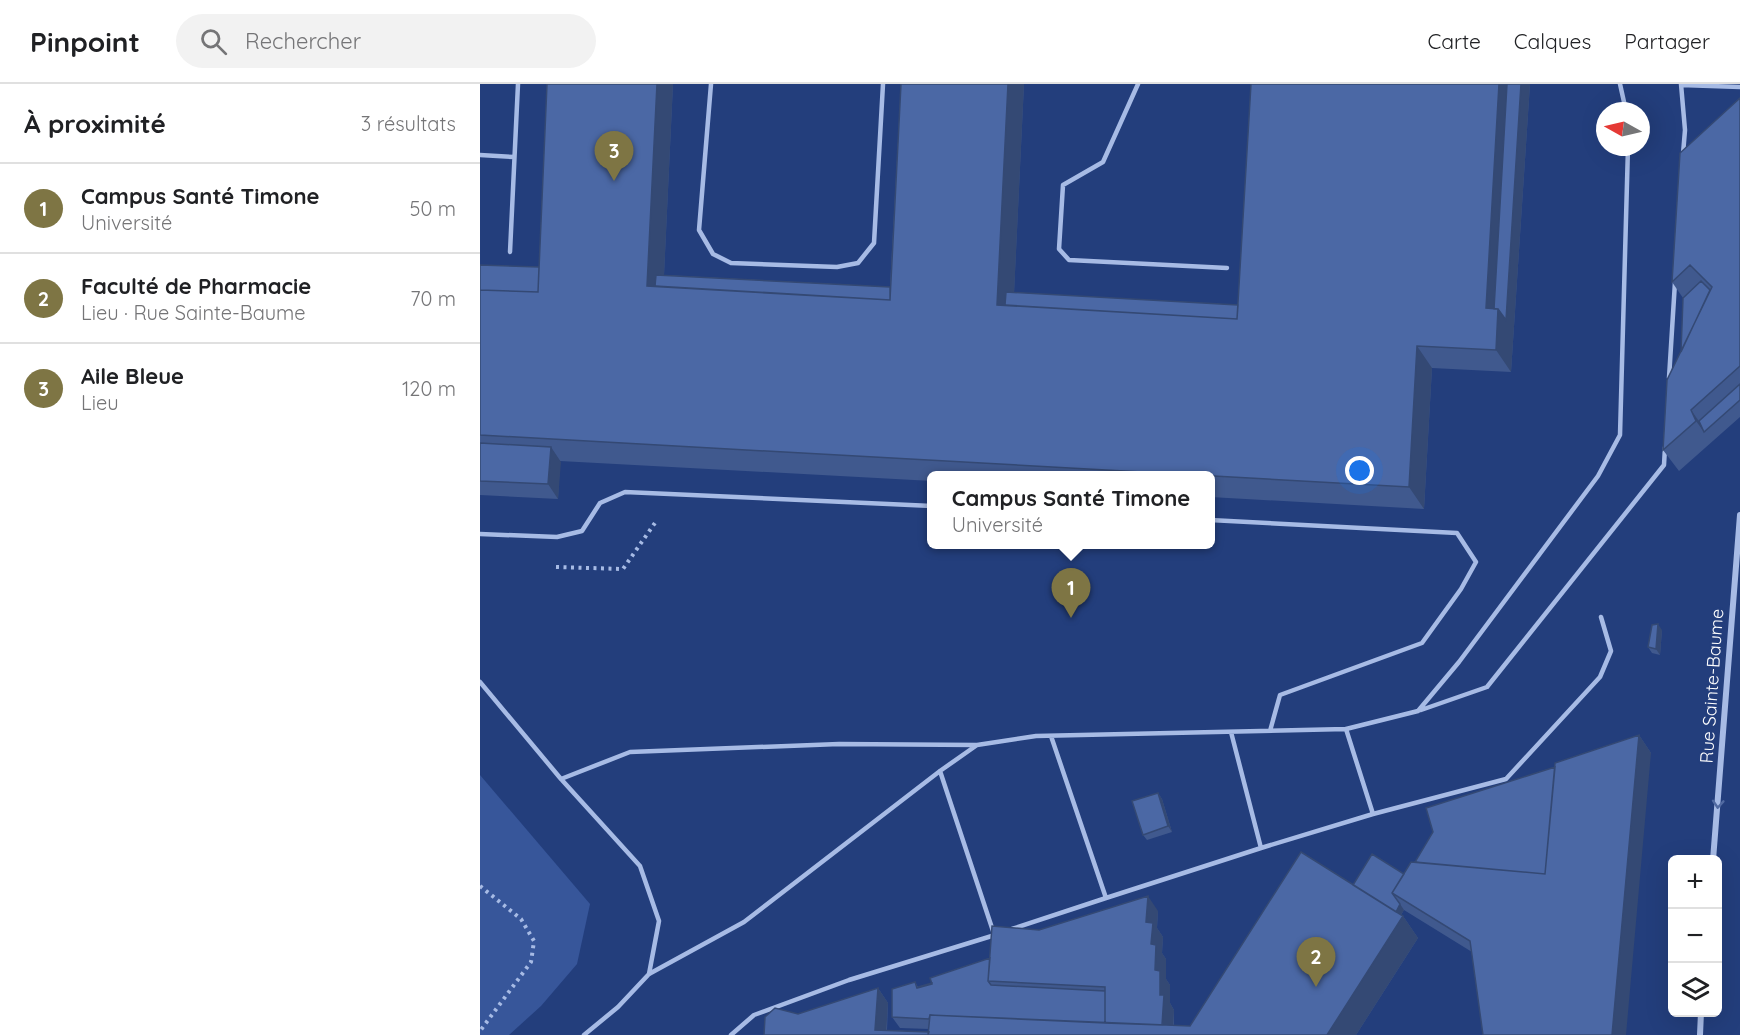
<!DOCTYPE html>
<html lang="fr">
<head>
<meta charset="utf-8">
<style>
	body { margin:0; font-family:Quicksand,sans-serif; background:#f2f2f2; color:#202124 }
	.controls { position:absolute; right:18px; bottom:18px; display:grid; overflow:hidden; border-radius:9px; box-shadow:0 6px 24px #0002 }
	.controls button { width:54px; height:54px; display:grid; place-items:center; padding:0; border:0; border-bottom:2px solid #e0e0e0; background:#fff; color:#202124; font:30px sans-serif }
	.compass { position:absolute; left:1116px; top:18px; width:54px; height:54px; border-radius:50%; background:#fff; box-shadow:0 6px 24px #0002; rotate:278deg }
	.you { position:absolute; left:880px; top:387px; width:21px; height:21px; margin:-15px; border:4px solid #fff; border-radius:50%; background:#1a73e8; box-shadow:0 0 0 9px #1a73e833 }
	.badge { display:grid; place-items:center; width:39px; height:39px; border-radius:50%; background:#7e7544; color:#fff; font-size:20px; font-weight:700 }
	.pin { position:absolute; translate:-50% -50px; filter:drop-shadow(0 2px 3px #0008) }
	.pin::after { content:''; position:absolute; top:32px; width:21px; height:18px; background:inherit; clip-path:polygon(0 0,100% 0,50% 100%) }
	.popup { position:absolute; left:447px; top:387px; width:288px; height:78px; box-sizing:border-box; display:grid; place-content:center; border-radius:9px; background:#fff; filter:drop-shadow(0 2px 4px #0005); font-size:20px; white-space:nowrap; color:#757577 }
	.popup b { font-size:22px; color:#202124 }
	.popup::after { content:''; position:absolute; left:50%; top:100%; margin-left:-12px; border:12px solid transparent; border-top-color:#fff }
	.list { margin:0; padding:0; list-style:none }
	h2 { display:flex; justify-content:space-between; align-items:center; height:78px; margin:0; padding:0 24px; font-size:26px }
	h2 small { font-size:20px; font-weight:400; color:#757577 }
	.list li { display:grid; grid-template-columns:39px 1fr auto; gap:18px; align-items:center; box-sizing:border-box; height:90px; padding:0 24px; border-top:2px solid #e0e0e0 }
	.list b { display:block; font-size:22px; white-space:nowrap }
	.list p { margin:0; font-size:20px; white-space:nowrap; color:#757577 }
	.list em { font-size:20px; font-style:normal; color:#757577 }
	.icon { flex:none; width:33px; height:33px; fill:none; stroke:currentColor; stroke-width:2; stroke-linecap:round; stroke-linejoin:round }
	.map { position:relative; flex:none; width:1260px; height:951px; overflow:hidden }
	header { display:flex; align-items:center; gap:36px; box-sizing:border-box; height:84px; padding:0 30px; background:#fff; border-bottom:2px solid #e0e0e0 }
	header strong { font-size:28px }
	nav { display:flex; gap:33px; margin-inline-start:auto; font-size:21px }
	.search { width:420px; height:54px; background:#f2f2f2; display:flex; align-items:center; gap:15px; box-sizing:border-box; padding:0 21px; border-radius:33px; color:#757577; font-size:22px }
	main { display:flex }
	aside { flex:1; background:#fff }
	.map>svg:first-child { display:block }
	.green { fill:#37569a }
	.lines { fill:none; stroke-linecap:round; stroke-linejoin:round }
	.path { stroke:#a7bbe5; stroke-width:4; stroke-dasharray:3 4.5; stroke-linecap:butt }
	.service { stroke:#a7bbe5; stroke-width:4.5 }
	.minor { stroke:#a7bbe5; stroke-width:6 }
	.wall { fill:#40598e }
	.shaded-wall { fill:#344974 }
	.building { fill:#4b68a5; stroke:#344974; stroke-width:1.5 }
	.oneway { stroke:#516aa1 }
	.labels { text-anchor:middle; stroke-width:4.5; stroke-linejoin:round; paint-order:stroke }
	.street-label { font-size:18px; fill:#fff; stroke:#233e7c }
</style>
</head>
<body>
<header>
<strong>Pinpoint</strong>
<div class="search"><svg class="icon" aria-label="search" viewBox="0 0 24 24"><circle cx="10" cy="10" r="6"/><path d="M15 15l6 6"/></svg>Rechercher</div>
<nav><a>Carte</a><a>Calques</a><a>Partager</a></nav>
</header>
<main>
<aside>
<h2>À proximité<small>3 résultats</small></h2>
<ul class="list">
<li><span class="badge">1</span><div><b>Campus Santé Timone</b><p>Université</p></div><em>50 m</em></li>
<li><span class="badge">2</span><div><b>Faculté de Pharmacie</b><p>Lieu · Rue Sainte-Baume</p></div><em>70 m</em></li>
<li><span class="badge">3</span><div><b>Aile Bleue</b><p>Lieu</p></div><em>120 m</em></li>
</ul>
</aside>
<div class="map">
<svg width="1260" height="951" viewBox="0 0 1260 951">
	<rect width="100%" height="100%" fill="#233e7c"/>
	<path class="green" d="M0,691L110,820L97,880L61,922L29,951H0Z"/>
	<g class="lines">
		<path class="path" d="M76,483L143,485L177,436
			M0,802L41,835L54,857L51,878L0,947"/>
		<path class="service" d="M231,0L219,146L233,170L251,179L357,183L378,179L394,159L403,0
			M658,0L623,78L583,101L579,165L589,176L747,184
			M1140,0L1146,27
			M1201,0L1205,46L1203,70
			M1201,1L1260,3
			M0,71L34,73
			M30,168L38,0
			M1189,294L1195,198
			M730,436L977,449L996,478L981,505L942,559L800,611L790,647
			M0,450L77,453L102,447L120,419L145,408L452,422
			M0,598L81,695L160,782L179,837L169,890
			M941,626L1007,603L1184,381L1185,363
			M866,645L893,730L1026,695L1120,593L1131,567L1121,533
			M751,648L781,764L893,730
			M571,652L626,814L781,764
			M460,687L513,847
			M81,695L150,668L359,660L497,661
			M532,845L626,814
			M104,951L138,923L169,890L264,838L460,687L497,661L556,652L866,645L938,627L979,578L1118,392L1140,351L1148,63
			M251,951L274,931L369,896L515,851"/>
		<path class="minor" d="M1233,776L1260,431
			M1220,951L1221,928"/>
	</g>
	<path class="wall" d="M67,0H193L184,191L410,203L421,0H544L534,209L758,221L1050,0L1031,288L952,284L944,425L730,413V392H452V397L80,377L78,415L0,411V181L59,183Z
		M1260,14V333L1199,387L1183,366L1201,268L1203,214L1192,198Z
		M1182,546L1180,571L1172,569L1168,563Z
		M1159,651L1171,669L992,868L924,826L921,831L923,832L938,854L876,951H284L318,930L398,904L408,919L407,946L449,948V945L420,944L412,933L435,898L438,903L452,899L510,874L559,846L678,827L677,844L683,853L682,869L686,875V895L690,901V919L694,926V942H710L873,801L924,790L935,778L1075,683Z
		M678,709L682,715L692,748L667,756L663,751Z"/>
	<path class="shaded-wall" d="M177,0H193L183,213L167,202Z
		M528,0H544L533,232L517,221Z
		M1019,0H1050L1031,288L1016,266L1006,224Z
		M937,262L952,284L944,425L929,403Z
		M1211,326L1226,347L1224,348L1216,337Z
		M71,363L81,378L78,415L68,400Z
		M1178,540L1182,546L1180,571L1176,565Z
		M1159,651L1171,669L1146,951H1132Z
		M678,709L682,715L692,748L688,742Z
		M668,812L678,827L677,844L683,853L682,869L686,875V895L690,901V919L694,926L693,951H684L680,911L671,860L666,838Z
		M920,820L924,826L915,840L911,834Z
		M923,832L938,854L876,951H847Z
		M398,904L408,919L406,951L395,946Z"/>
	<path class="building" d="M67,0H177L167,202L410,216L421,0H528L517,221L757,235L771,0H1019L1006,224L1018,225L1016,266L937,262L929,403L0,351V206L58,208Z
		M1027,0H1041L1026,236L1018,225H1014Z
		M1260,14V282L1211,326L1216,337L1183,366L1187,296L1232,203L1210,181L1192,198L1200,69Z
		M0,181L59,183L58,208L0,206Z
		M176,191L410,203V216L175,202Z
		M1221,197L1230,206L1201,268L1203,214Z
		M526,208L758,221L757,235L525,221Z
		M1260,300V316L1224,348L1219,337Z
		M0,359L71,363L68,400L0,397Z
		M1178,540L1176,565L1168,563L1172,541Z
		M1159,651L1132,951H1003L990,857L912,809L931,778L1065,790L1075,679Z
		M1075,683L1065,790L935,778L953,748L946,724Z
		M678,709L688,742L663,751L652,717Z
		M821,768L923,832L847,951H448L450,931L710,942Z
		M892,770L924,790L912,809L920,820L916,828L873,801Z
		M668,812L666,838L673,839L671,860L676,861L675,886L680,887V911H684L682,941L625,939V903L508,897L512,842L559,846Z
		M510,874L508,897L511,901L625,907V939L450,931L449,935L412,933V905L435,898L437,904L452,900L450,894Z
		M452,899V900L438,903Z
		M398,904L395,946L449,948L448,951H284L285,933L295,924L318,930Z"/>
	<defs><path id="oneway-chevron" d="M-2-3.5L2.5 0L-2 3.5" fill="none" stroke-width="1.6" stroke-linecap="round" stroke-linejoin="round" transform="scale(1.5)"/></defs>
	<use class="oneway" href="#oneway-chevron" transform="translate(1238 720) rotate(94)"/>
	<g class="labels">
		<g class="street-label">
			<text transform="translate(1232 602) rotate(-86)" y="6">Rue Sainte-Baume</text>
		</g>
	</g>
</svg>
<div class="controls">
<button>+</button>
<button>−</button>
<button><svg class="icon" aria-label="layers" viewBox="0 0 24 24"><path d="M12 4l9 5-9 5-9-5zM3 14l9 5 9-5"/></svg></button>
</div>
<svg class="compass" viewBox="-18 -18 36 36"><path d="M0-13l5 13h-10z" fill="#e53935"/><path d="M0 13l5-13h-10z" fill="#757577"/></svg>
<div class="you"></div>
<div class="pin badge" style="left:591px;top:534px">1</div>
<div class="popup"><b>Campus Santé Timone</b>Université</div>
<div class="pin badge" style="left:836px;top:903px">2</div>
<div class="pin badge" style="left:134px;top:97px">3</div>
</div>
</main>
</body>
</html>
